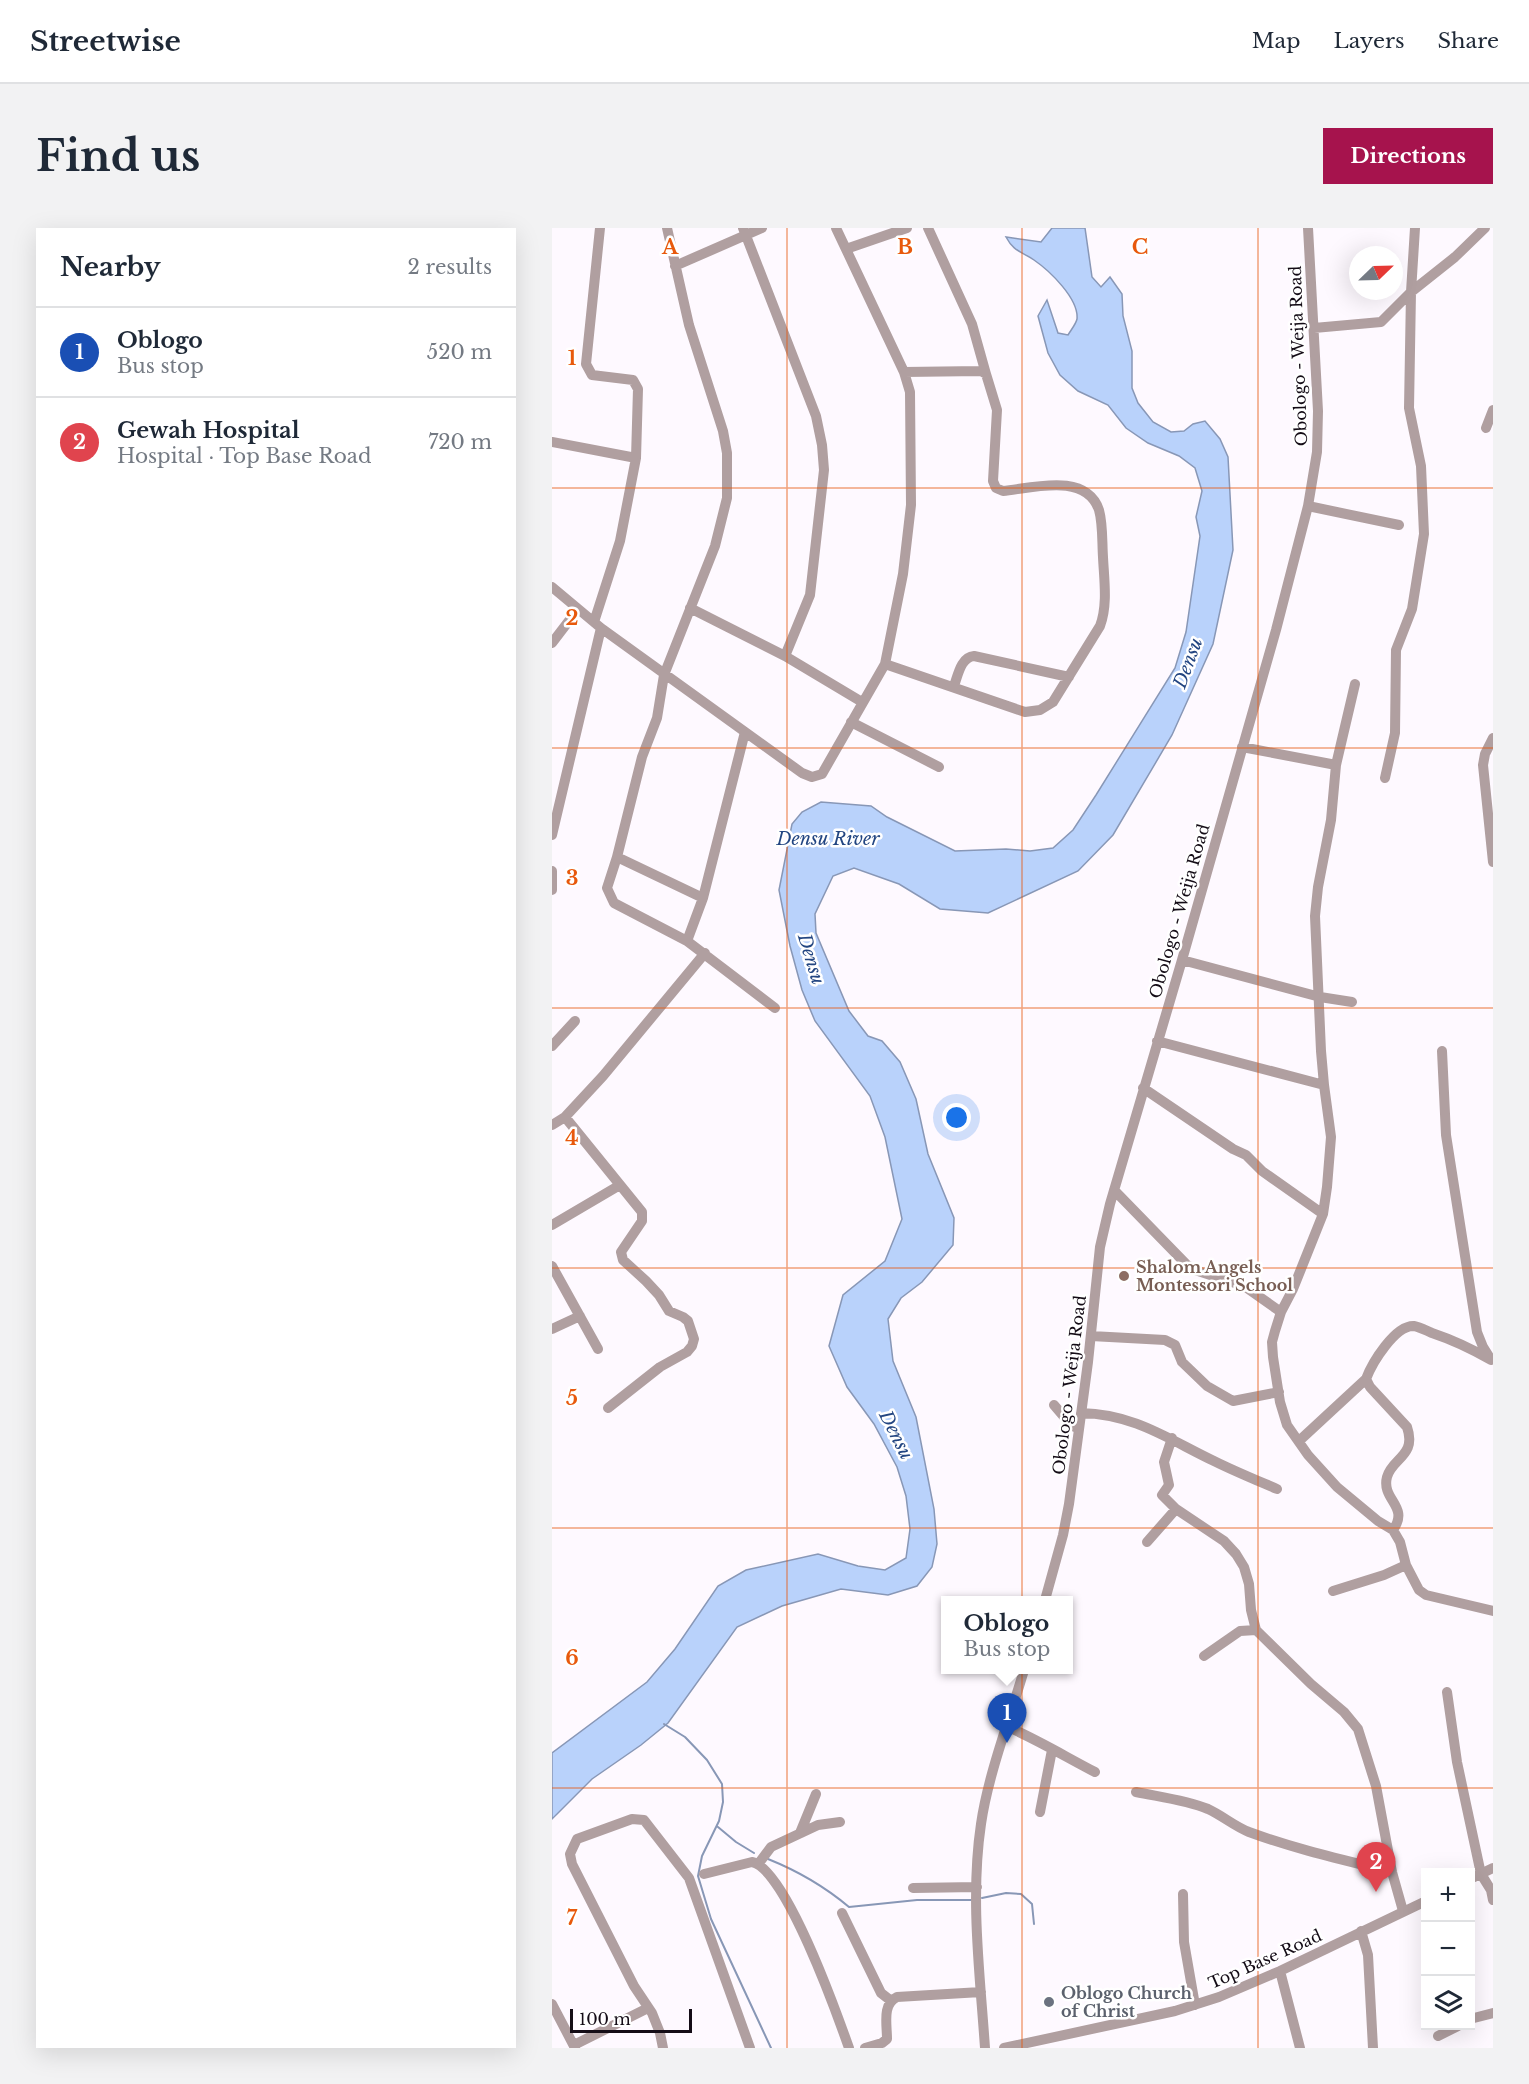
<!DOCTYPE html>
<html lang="en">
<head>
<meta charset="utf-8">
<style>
	body { margin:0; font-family:"Libre Baskerville",serif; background:#f2f2f3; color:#1f2937 }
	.controls { position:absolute; right:18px; bottom:18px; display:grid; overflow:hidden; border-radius:0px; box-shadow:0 6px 24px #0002 }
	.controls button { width:54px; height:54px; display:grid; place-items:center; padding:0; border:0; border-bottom:2px solid #e0e1e3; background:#fff; color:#1f2937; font:30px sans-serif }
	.compass { position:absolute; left:797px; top:18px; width:54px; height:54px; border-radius:50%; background:#fff; box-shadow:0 6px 24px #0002; rotate:67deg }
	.scale { position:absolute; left:18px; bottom:15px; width:122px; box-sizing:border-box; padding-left:6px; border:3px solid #140c16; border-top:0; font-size:16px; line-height:21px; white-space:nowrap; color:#140c16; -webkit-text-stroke:4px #fff; paint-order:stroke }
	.you { position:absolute; left:405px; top:890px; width:21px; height:21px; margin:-15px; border:4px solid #fff; border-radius:50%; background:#1a73e8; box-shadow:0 0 0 9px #1a73e833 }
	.badge { display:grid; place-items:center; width:39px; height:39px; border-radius:50%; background:#a6134d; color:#fff; font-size:20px; font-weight:700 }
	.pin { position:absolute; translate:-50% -50px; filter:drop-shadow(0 2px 3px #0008) }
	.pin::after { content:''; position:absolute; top:32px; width:21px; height:18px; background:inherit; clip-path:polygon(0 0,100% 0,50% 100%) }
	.popup { position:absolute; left:389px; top:1368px; width:132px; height:78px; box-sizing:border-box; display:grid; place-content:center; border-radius:0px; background:#fff; filter:drop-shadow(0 2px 4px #0005); font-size:20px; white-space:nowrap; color:#747a83 }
	.popup b { font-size:22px; color:#1f2937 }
	.popup::after { content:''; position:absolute; left:50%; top:100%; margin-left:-12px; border:12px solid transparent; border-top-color:#fff }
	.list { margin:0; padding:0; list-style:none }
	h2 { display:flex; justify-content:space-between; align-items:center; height:78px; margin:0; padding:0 24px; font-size:26px }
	h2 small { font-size:20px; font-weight:400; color:#747a83 }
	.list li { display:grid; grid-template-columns:39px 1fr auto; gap:18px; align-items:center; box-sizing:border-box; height:90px; padding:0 24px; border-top:2px solid #e0e1e3 }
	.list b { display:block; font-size:22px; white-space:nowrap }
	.list p { margin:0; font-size:20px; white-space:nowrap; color:#747a83 }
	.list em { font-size:20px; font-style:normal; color:#747a83 }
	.icon { flex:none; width:33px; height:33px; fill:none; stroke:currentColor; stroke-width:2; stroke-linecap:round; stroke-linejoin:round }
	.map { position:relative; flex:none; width:941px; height:1820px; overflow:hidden; border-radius:0px }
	header { display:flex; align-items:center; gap:36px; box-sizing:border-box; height:84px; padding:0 30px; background:#fff; border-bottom:2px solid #e0e1e3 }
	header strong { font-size:28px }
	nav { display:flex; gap:33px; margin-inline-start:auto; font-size:21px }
	.intro { display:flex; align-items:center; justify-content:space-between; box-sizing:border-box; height:144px; padding:0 36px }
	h1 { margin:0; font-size:42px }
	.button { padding:15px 27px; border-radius:0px; background:#a6134d; color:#fff; font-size:21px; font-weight:700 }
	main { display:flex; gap:36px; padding:0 36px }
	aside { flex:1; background:#fff; border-radius:0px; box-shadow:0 6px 24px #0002 }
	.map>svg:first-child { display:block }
	.water { fill:#b9d2fb; stroke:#8897b6; stroke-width:1.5 }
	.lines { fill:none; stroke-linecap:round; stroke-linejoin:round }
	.stream { stroke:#8897b6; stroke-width:2 }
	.minor { stroke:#b09fa0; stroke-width:10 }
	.grid { fill:none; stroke:#e8590c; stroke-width:1.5; stroke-opacity:0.55 }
	.education-dot { fill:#8d6e63; stroke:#fff; stroke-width:2 }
	.worship-dot { fill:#6b7280; stroke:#fff; stroke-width:2 }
	.labels { text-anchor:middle; stroke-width:5; stroke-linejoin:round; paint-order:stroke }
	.street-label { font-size:16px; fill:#140c16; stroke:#fff }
	.education-label { font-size:16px; font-weight:bold; fill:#785e54; stroke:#fff; text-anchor:start }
	.worship-label { font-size:16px; font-weight:bold; fill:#5b616d; stroke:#fff; text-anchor:start }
	.water-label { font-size:18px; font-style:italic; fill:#224581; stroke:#fff }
	.grid-label { font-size:20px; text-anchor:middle; font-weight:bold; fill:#e8590c; stroke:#fff; stroke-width:5; stroke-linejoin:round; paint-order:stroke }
</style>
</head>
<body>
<header>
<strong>Streetwise</strong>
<nav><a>Map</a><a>Layers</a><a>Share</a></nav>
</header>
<div class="intro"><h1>Find us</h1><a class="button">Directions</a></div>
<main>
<aside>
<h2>Nearby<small>2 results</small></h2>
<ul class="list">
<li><span class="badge" style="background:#1a4fb4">1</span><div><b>Oblogo</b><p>Bus stop</p></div><em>520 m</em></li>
<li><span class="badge" style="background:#e0444e">2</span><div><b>Gewah Hospital</b><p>Hospital · Top Base Road</p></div><em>720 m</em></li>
</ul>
</aside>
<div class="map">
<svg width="941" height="1820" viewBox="0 0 941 1820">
	<rect width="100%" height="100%" fill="#fef9ff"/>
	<path class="water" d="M500,0H533L540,49L549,59L558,49L570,66L571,88L580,123V160L586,175L601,194L619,204L632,203L641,196L653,193L668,211L676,229L681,322L661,416L620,507L561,607L526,643L436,685L388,681L347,656L302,640L281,648L263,686L264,705L297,783L316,808L330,813L348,834L364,871L376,926L402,990L401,1017L370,1054L349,1070L336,1091L341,1133L364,1189L382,1281L385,1316L380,1339L365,1358L336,1367L289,1361L230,1378L185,1399L116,1495L89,1517L40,1551L0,1591V1525L95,1454L123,1421L166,1358L194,1342L266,1326L306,1338L333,1342L354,1330L358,1301L354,1268L345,1239L322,1196L295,1159L277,1118L291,1067L333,1033L350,991L333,909L318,868L263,793L250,762L238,718L227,662L240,596L250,584L269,574L319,578L335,589L403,623L454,621L478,623L501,620L521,602L544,567L623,440L634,404L648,308L644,289L650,263L643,240L627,228L596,215L574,200L556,177L526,163L508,147L496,125L486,88L495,72L506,105L516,107C519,102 524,96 525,91C527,71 498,43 482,32C469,23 462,24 454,9L489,14Z"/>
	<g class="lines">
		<path class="stream" d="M112,1496L133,1509L155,1532L170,1556L171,1574L167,1593L150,1628L146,1648L159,1691L219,1820
			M166,1599L184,1614L202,1625
			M216,1631C246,1643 272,1658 297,1679L365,1672H419
			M430,1670L454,1665L469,1666L480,1676L482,1696"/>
		<path class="minor" d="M115,0L137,97L171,203L175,225V270L163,318L112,447L105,490L90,529L65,629L55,660L62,675L135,713L223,780
			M191,0L264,188L270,217L272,242L258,367L233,428
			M376,0L420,96L434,146
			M294,21L355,0
			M123,38L210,0
			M762,100L829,94L859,64L903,29L933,0
			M934,200L941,182
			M0,214L84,230
			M756,278L847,297
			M0,359L49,400L250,545L260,549L270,546L333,436L351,346L359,277L358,164L352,144L284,0
			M138,380L233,428L310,474
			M42,394L68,313L84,230L86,161L81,152L40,147L34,136L48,0
			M0,415L26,381
			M333,436L473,484L488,482L501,474L548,398C556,377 552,351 551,329C550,315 551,296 547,282C534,244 481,260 451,263L444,260L441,253L445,182L434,146L429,143L352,144
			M402,458C406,447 409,429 422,428L517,449
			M299,494L387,539
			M941,510L933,526L931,537L941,634
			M690,519L784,537L803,456
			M784,537L779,592L766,659L763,688L769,823L772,857L779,909L775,959L771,986L741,1061L729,1084L723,1103L720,1114L721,1129L728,1174L735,1197L756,1227L785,1259L826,1293L841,1302L848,1314L854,1337L867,1362L874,1367L941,1383
			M833,550L843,505L844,422L860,381L872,306L869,238L857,180L859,64L863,0
			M0,607L49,400
			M65,629L151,670
			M0,643V662
			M135,713L151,670L193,504
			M630,732L768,769L800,774
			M605,813L772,857
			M0,818L23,793
			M890,823L894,907L925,1104L931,1119L938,1130
			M591,860L681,921L694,927L710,943L771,986
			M13,889L90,984V993L69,1024L71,1032L94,1053L107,1067L117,1083L131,1089L136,1093L142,1111L140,1118L135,1124L108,1139L56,1180
			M0,897L13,889L51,848L153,725
			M562,962L635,1037L643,1042L692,1058L729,1084
			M0,997L68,957
			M0,1038L46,1121
			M0,1101L28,1088
			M539,1108L613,1112L623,1117L630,1134L655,1158L681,1173L727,1164
			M502,1177L519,1197L527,1201
			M529,1185C582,1186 616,1211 662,1233C682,1243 704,1252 725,1261
			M620,1210L612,1234L617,1257L610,1267L624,1281L672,1313L684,1326L692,1339L697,1356L699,1382L704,1402L759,1456L792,1484L806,1501L824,1558L840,1644L851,1683
			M747,1213L814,1151
			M841,1302C858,1278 829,1272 835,1249C840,1230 865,1228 855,1199L818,1159L814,1151C820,1135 843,1097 862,1098C868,1099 875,1103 880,1105C901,1112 920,1121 939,1132
			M595,1314L624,1281
			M781,1363L832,1347L854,1337
			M493,1372L511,1307L517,1276L536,1134L548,1019L558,976L630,732L724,402L756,278L765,224L766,183L756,0
			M652,1428L688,1403L704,1402
			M895,1464L905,1534L929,1646L939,1662L941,1672
			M456,1499C486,1512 514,1529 543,1544
			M584,1564C608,1569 634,1572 656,1581C671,1588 682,1598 697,1604C743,1621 792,1632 840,1644
			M488,1584L500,1522
			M248,1605L264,1566
			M207,1635L219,1619L266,1597L288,1594
			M152,1646L200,1634C233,1640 285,1786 297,1820
			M918,1651L941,1640
			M361,1660L425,1659
			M631,1666L632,1714L643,1777
			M290,1685L329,1765L338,1772
			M809,1703L816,1727L821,1820
			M728,1743L748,1820
			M0,1776L23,1820
			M918,1791L941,1785
			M886,1808L906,1798
			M22,1817L96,1780
			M111,1820L108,1805L100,1785L82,1758L20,1636L18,1626L25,1611L80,1591L92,1592L137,1650L198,1820
			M313,1820L330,1815L335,1811C335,1796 330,1776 345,1769L429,1764
			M433,1820C428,1746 418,1670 429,1596C436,1547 458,1490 472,1442
			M452,1820L623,1783L667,1769L728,1743L874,1673"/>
	</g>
	<path class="grid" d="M235,0V1820M470,0V1820M706,0V1820M0,260H941M0,520H941M0,780H941M0,1040H941M0,1300H941M0,1560H941"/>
	<circle class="education-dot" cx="572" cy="1048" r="6"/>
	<circle class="worship-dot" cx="497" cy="1774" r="6"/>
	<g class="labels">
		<g class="street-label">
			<text transform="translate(746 128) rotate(-92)" y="6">Obologo - Weija Road</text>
			<text transform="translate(627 683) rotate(-74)" y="6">Obologo - Weija Road</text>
			<text transform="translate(517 1157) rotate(-83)" y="6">Obologo - Weija Road</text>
			<text transform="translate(713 1731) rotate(-24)" y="6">Top Base Road</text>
		</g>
		<g class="education-label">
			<text x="584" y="1045">Shalom Angels<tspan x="584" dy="18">Montessori School</tspan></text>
		</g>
		<g class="worship-label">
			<text x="509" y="1771">Oblogo Church<tspan x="509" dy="18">of Christ</tspan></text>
		</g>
		<g class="water-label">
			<text transform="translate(636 435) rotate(-70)" y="6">Densu</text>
			<text x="276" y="617">Densu River</text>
			<text transform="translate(259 731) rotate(73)" y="6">Densu</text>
			<text transform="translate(344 1207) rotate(63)" y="6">Densu</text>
		</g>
	</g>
	<g class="grid-label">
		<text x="118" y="26">A</text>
		<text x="353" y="26">B</text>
		<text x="588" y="26">C</text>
		<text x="20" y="137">1</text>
		<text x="20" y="397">2</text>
		<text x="20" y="657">3</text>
		<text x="20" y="917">4</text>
		<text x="20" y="1177">5</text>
		<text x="20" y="1437">6</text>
		<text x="20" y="1697">7</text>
	</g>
</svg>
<div class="controls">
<button>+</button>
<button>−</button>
<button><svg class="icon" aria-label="layers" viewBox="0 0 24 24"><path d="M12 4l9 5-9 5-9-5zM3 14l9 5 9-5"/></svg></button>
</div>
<svg class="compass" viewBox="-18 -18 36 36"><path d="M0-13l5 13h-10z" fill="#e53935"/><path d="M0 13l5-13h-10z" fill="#747a83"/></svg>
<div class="scale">100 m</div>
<div class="you"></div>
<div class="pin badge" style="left:455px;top:1515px;background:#1a4fb4">1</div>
<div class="popup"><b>Oblogo</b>Bus stop</div>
<div class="pin badge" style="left:824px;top:1664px;background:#e0444e">2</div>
</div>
</main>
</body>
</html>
